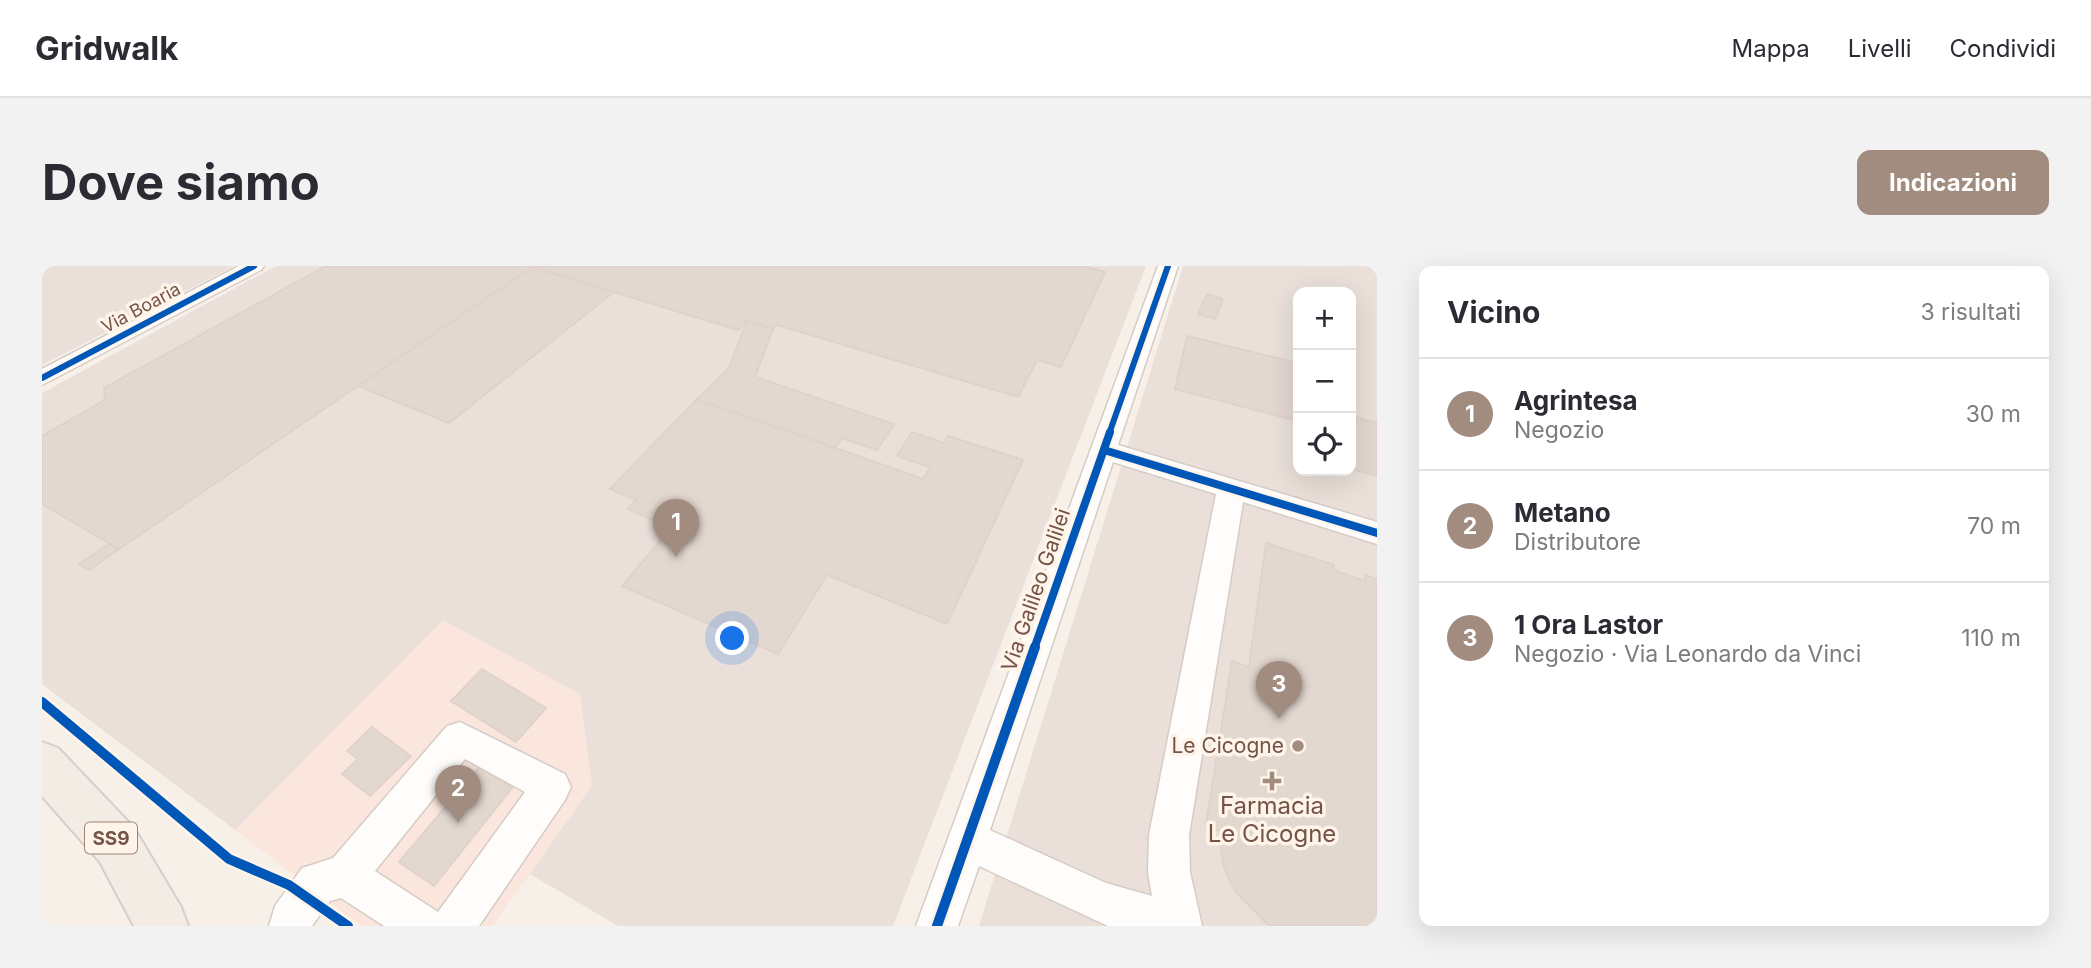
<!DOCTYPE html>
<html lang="it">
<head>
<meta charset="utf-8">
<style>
	body { margin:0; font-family:Inter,sans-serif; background:#f2f2f3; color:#2b2b33 }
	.controls { position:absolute; right:21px; top:21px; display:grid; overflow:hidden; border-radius:14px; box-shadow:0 7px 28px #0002 }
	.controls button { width:63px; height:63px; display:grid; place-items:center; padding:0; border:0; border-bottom:2px solid #e1e1e2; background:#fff; color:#2b2b33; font:35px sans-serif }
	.you { position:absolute; left:691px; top:373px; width:24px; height:24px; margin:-18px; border:5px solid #fff; border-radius:50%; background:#1a73e8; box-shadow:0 0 0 10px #1a73e833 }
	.badge { display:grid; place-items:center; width:46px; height:46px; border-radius:50%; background:#a28b7f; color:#fff; font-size:23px; font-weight:700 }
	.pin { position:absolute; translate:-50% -58px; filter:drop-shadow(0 2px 4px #0008) }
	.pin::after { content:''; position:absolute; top:37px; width:24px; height:21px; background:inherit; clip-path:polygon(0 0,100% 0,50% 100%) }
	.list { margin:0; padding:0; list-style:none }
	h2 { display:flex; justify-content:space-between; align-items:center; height:91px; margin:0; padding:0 28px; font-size:30px }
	h2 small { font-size:23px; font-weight:400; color:#7c7c81 }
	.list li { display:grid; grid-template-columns:46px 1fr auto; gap:21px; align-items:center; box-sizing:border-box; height:112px; padding:0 28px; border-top:2px solid #e1e1e2 }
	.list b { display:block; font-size:26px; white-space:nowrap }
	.list p { margin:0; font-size:23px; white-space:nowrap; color:#7c7c81 }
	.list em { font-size:23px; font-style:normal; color:#7c7c81 }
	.icon { flex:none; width:38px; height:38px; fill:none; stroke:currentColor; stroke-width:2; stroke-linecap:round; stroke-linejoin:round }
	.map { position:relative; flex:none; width:1335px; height:660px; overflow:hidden; border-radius:14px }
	header { display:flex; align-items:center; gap:42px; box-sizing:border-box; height:98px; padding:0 35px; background:#fff; border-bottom:2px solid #e1e1e2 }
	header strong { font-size:33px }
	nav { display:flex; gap:38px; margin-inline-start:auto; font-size:24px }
	.intro { display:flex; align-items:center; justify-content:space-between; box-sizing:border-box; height:168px; padding:0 42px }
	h1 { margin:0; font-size:49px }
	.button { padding:18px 32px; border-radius:14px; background:#a28b7f; color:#fff; font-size:24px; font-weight:700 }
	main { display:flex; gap:42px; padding:0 42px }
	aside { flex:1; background:#fff; border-radius:14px; box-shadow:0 7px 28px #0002 }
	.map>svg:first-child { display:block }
	.commercial { fill:#fbe6de }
	.industrial { fill:#eae0d9; fill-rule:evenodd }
	.building { fill:#e3d8d0; stroke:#e0d2ca; stroke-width:2 }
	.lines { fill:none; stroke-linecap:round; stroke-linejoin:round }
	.minor-casing { stroke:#d6cbc5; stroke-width:3 }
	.major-casing { stroke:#d8cdc8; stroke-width:4 }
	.minor { fill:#fefdfc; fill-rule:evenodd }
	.major { fill:#f2ece4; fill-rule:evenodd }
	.cycleway-far2-casing { stroke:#fff4e9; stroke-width:10 }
	.cycleway-far1-casing { stroke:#fff4e9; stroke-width:12 }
	.cycleway-casing { stroke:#fff4e9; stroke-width:15 }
	.cycleway-far2 { stroke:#0057b8; stroke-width:6 }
	.cycleway-far1 { stroke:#0057b8; stroke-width:8 }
	.cycleway { stroke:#0057b8; stroke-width:10 }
	.poi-dot { fill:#a28b7f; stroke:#fff4e9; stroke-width:2.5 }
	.labels { text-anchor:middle; stroke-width:7; stroke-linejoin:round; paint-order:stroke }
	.far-street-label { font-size:18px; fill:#755447; stroke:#fff4e9 }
	.shield { fill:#fff4e9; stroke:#9e8478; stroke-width:2 }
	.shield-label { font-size:19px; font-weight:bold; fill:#755447 }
	.street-label { font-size:21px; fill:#755447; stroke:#fff4e9 }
	.poi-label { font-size:21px; fill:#755447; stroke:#fff4e9; text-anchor:end }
	.near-poi-label { font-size:24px; fill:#755447; stroke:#fff4e9 }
</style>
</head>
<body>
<header>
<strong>Gridwalk</strong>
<nav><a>Mappa</a><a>Livelli</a><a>Condividi</a></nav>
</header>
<div class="intro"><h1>Dove siamo</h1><a class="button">Indicazioni</a></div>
<main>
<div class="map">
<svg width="1335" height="660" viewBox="0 0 1335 660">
	<rect width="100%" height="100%" fill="#f7f0e8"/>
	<path class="commercial" d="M401,353L538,427L550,519L451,660H319L193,564Z"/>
	<path class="industrial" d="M0,0H192L0,99Z
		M234,0H1104L851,660H576L488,608L550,519L538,428L401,354L193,564L0,418V127Z
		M1141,0H1335V660H937ZM1256,26H1309V205H1256Z"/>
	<path class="building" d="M284,0H1041L1063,6L1019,101L995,94L976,131L735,59L731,63L705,55L696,64L490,1L77,283L0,238V170L63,134L62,122Z
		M490,1L572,26L407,157L316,120Z
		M1165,28L1181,33L1173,53L1156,48Z
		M705,55L731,63L713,111L852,158L835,184L800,172L793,182L655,133L687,102Z
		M1145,70L1256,97V155L1133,123Z
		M655,133L881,213L888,201L855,190L870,166L902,177L906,170L981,194L905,358L785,309L736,388L580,320L629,262L586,243L594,234L568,223Z
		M1309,150L1335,157V210L1309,203Z
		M1224,277L1292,299L1291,304L1323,315V309L1335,313V660H1227L1192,624L1181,599L1177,565L1164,559L1190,395L1207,401Z
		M67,278L77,283L47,304L37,298Z
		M440,403L504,442L474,476L409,435Z
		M330,461L369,490L328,530L300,508L316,493L305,485Z
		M437,501L471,521L392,620L357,596Z"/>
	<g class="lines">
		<g class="minor-casing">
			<path id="minor" d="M197,0H222L219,4L0,119V103Z
				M1116,0H1136L1076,179L1335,256V278L1201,236L1147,569L1148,606L1160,660H1066L937,600L916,660H874ZM1071,196L1174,228L1107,569L1106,606L1110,630L1064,617L948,564Z
				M418,456L523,508L529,521L523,534L437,660H342L299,632L288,635L270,660H227L233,640L260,602L291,592L405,460ZM423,493L483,526L396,646L333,605Z"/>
		</g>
		<g class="major-casing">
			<path id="major" d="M0,476L16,482L92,562L139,641L146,660H92L58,596L0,530Z"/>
		</g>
		<use href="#minor" class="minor"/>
		<use href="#major" class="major"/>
		<g class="cycleway-far2-casing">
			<path id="cycleway-far2" d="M0,112L212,0
				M1067,168L1126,0"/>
		</g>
		<g class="cycleway-far1-casing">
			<path id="cycleway-far1" d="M1062,184L1335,267
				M992,383L1068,166"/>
		</g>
		<g class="cycleway-casing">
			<path id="cycleway" d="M0,436L187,593L247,619L306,660
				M895,660L993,381"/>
		</g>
		<use href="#cycleway-far2" class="cycleway-far2"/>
		<use href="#cycleway-far1" class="cycleway-far1"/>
		<use href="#cycleway" class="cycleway"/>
	</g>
	<g class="poi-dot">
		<circle cx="1256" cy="480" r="7"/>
		<path d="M1226.5 504.5h7v7h7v7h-7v7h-7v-7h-7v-7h7z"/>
	</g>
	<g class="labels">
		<g class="far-street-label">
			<text transform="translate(99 42) rotate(-28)" y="6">Via Boaria</text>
		</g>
		<rect class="shield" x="43" y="556.5" width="52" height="31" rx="5"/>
		<g class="shield-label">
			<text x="69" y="579">SS9</text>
		</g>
		<g class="street-label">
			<text transform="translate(994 324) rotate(-71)" y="7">Via Galileo Galilei</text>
		</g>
		<g class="poi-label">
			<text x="1242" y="487">Le Cicogne</text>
		</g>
		<g class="near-poi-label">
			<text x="1230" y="548">Farmacia<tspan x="1230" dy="28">Le Cicogne</tspan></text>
		</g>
	</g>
</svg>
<div class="controls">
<button>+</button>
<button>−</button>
<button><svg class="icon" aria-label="locate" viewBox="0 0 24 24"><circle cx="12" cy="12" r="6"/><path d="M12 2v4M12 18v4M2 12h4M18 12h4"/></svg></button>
</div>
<div class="you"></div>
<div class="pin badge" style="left:634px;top:291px">1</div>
<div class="pin badge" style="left:416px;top:557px">2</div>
<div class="pin badge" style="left:1237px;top:453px">3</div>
</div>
<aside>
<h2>Vicino<small>3 risultati</small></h2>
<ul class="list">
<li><span class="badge">1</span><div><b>Agrintesa</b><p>Negozio</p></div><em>30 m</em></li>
<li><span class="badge">2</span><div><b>Metano</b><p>Distributore</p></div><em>70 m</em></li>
<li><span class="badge">3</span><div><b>1 Ora Lastor</b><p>Negozio · Via Leonardo da Vinci</p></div><em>110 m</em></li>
</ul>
</aside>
</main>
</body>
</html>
